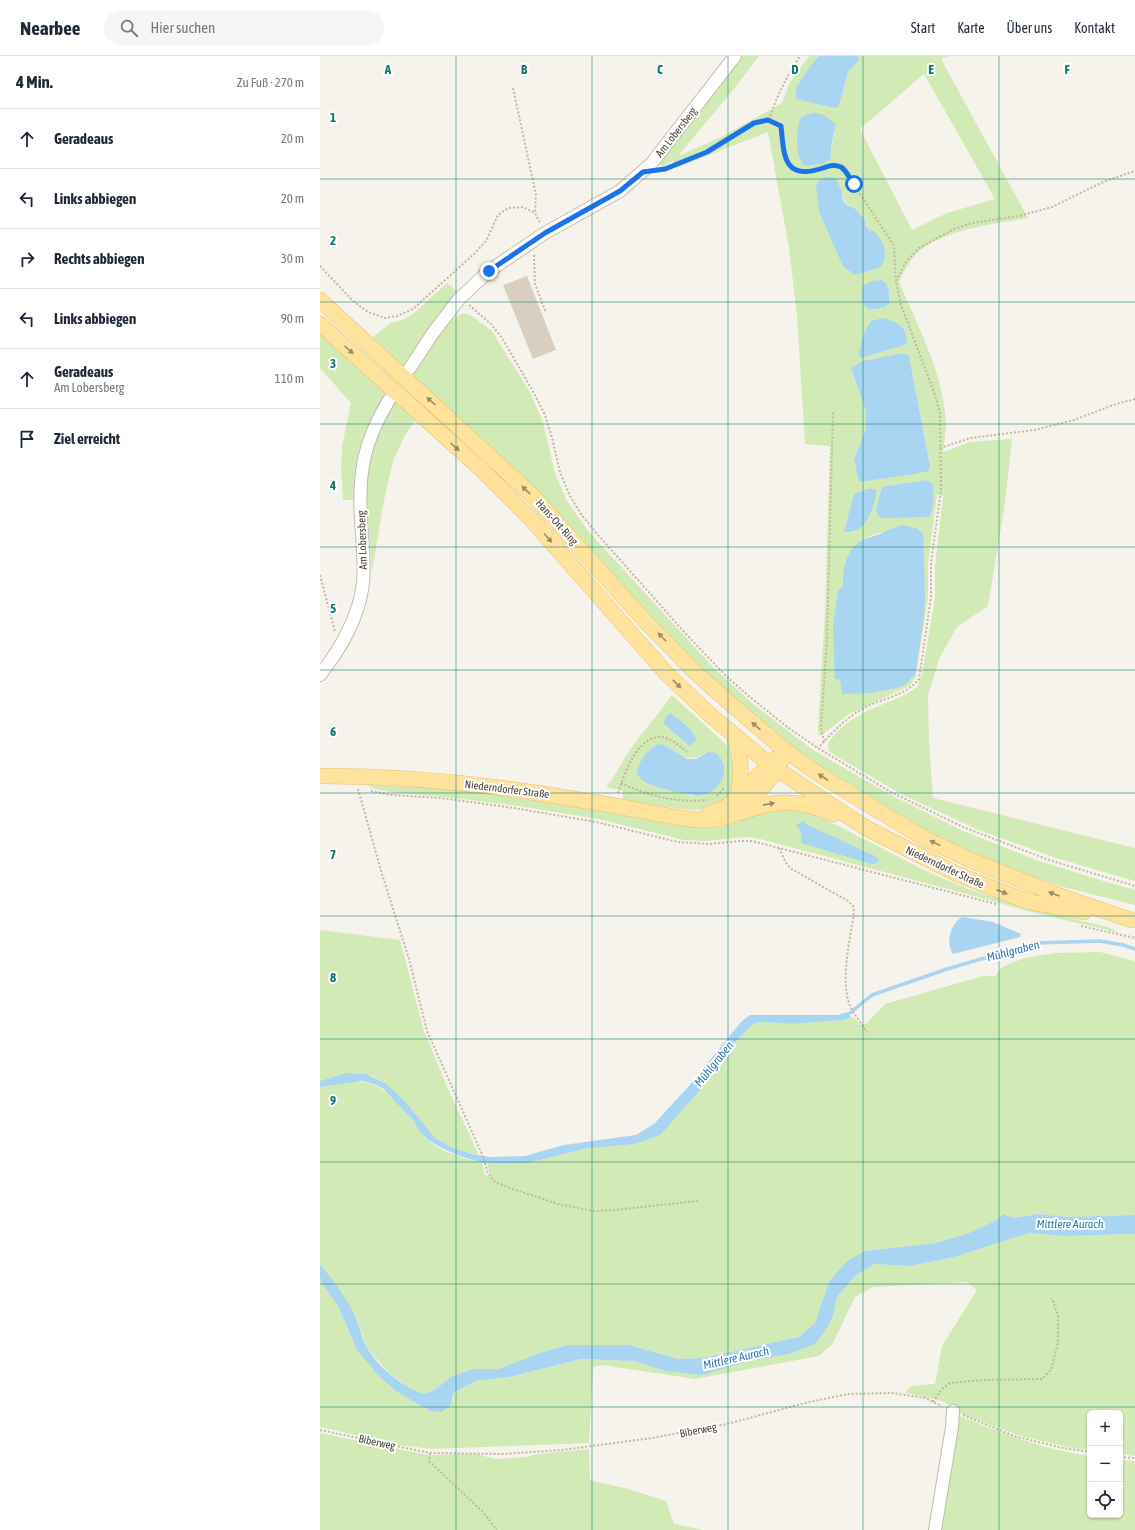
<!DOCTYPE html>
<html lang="de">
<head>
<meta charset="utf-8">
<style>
	body { margin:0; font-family:"Asap Condensed",sans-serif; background:#f6f6f7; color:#1f2937 }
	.controls { position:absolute; right:12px; bottom:12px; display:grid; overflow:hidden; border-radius:6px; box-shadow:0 1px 3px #0004 }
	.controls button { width:36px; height:36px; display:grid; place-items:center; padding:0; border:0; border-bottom:1px solid #e0e1e3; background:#fff; color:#1f2937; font:20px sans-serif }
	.stop { position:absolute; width:12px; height:12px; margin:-9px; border:3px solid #1a73e8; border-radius:50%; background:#fff }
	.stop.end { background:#1a73e8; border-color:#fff; box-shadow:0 1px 4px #0008 }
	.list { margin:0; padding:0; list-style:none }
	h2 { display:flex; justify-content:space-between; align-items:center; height:52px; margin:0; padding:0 16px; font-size:17px }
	h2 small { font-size:13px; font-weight:400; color:#747a83 }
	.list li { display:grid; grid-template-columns:26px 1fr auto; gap:12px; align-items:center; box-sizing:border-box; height:60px; padding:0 16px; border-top:1px solid #e0e1e3 }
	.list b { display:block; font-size:15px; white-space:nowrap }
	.list p { margin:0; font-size:13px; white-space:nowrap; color:#747a83 }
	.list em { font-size:13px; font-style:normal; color:#747a83 }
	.icon { flex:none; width:22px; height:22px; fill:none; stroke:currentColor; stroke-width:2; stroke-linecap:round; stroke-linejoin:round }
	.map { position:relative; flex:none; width:815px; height:1474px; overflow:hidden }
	header { display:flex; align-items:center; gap:24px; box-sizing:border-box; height:56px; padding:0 20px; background:#fff; border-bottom:1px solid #e0e1e3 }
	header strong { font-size:19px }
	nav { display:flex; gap:22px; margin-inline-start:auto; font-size:14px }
	.search { width:280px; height:36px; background:#f6f6f7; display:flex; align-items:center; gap:10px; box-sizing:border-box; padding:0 14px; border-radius:22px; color:#747a83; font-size:15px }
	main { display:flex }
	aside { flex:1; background:#fff }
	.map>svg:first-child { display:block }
	.green { fill:#d2eab5; fill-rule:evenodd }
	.water { fill:#a9d4f2 }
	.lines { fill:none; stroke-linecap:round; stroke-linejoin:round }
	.stream { stroke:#a9d4f2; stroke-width:3.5 }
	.building { fill:#d8cfc1 }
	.minor-casing { stroke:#c2bbae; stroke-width:14 }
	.major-casing { stroke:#e6c16a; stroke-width:16 }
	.path { stroke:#c4b79f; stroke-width:2; stroke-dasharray:2 2; stroke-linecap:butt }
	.minor { stroke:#fff; stroke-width:12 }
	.major { stroke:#ffe39c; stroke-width:15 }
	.oneway { fill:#9c8c66 }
	.route { stroke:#1a73e8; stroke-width:5 }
	.grid { fill:none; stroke:#0f766e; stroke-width:1; stroke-opacity:0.55 }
	.labels { text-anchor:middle; stroke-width:4; stroke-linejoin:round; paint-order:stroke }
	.street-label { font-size:11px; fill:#4b4439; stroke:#fff }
	.water-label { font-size:12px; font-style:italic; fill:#2e7ab2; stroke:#fff }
	.grid-label { font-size:13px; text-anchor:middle; font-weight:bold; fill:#0f766e; stroke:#fff; stroke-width:4; stroke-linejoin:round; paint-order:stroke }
</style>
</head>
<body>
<header>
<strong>Nearbee</strong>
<div class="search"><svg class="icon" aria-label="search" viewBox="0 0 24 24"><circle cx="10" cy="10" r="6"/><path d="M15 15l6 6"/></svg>Hier suchen</div>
<nav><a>Start</a><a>Karte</a><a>Über uns</a><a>Kontakt</a></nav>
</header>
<main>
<aside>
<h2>4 Min.<small>Zu Fuß · 270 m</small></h2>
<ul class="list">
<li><svg class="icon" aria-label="ahead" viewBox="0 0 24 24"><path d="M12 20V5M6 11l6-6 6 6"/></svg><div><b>Geradeaus</b></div><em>20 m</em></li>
<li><svg class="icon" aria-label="left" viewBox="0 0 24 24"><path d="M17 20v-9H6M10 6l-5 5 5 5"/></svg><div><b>Links abbiegen</b></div><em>20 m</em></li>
<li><svg class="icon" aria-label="right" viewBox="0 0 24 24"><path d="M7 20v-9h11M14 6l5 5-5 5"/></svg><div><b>Rechts abbiegen</b></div><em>30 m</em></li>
<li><svg class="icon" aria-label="left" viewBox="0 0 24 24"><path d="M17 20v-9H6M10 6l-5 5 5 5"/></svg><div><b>Links abbiegen</b></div><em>90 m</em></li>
<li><svg class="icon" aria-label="ahead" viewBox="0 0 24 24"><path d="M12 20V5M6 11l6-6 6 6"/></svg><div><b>Geradeaus</b><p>Am Lobersberg</p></div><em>110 m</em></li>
<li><svg class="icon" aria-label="arrive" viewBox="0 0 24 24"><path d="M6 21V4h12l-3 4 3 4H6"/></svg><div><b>Ziel erreicht</b></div></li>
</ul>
</aside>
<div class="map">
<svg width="815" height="1474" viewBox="0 0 815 1474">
	<rect width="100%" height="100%" fill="#f6f3ec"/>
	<path class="green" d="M421,0H439L413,34L358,100L403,80L462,47L469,28L489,0H499L491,9L519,50L528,16L539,4L538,0H629L621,3L708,162C674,168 631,172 602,193C592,200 584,215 579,226C598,271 624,318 626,368C626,377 624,387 623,396L650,386L692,383L684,454L668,550L637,571L620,601L608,639L609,686L613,742L815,792V825L739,803L656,773L581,738L516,700L508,694V687L517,676L527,667L549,654L583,640L597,631L602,619L615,541V510L623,440L617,439L608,508V541L596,620L591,628L585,632L529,658L499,681L498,674L505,555L510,390L485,388L477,259L469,192L448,76L356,112L353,105L343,110L338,109L386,44ZM604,18L675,143L627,157L592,174L540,73ZM495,57L515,76L510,95L511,102ZM501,123L522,135C524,152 534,149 543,161C547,166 545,169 550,175ZM583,297L589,300L610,410L539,426L534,404L546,373V355L531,312L542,305ZM607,424L613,428L614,444L561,462L558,460L556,454ZM557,436C553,455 550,466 533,477ZM562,476L522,638L520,624L515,623L523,531C520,512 527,504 538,490C541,488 544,483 547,481C552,479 557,478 562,476Z
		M127,227L138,236L109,272L84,311L52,282L70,267L82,264L93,258Z
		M144,257L152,260L172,275L210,336L223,366L235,417L247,445L269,476L393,611L433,648L493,694L569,738L641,774L716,804L780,824L815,834V849L740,830L689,812L624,784L559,748L485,701L391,624L93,319L121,275L131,263Z
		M0,276L16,293L67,337C56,354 45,375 39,394C34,410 34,428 35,444H23L21,413L22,390L31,347L0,312Z
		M76,346L96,363L84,381L73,405L64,444L52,516C51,481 43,443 49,408C53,385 64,365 76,346Z
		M352,639L409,691L413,697L416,712L411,737L405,743L386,753L370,754L303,745V735L286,731C296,720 301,706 310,694C323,675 339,658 352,639ZM344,689C364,701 365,708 388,696L373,740L349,734L322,725Z
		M47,729L124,733L185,738L282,754L347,768L380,772L402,771L414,767L444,755L479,753L501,761L608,816L648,833L715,854L788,871L800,877L715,857L658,841L440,783L426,781L385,785L364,784L278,763L198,750L135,742L71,736L56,733Z
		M0,874L80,884L104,975L129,1035L159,1099C144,1097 125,1091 114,1081C95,1064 70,1021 45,1018C26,1015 17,1021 0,1025Z
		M780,896L815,905V1159L748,1161L718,1158L693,1162L683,1158L677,1164L663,1172L649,1177L616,1187L545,1195L509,1226L495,1267L479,1281L383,1302L358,1303L309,1289H248L223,1296L178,1313H153L132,1320L116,1333L104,1338L91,1333L69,1317L48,1293L34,1258L22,1237L0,1208V1031C14,1029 28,1024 42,1026C64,1028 79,1048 92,1063C97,1070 100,1077 106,1083C119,1095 145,1103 162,1107L165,1119L169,1120L170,1117L167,1107H208L263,1093L315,1088L362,1054L381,1033L418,983L434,967L443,966L472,968L523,964L534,961L540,969L547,967L565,948L663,920H675L682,911L704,902L736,897Z
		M709,1177L744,1180L815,1178V1400L800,1398V1357H770V1394L752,1392L701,1380L634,1355L636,1361L640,1360C684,1378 723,1393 770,1400V1459H800V1404L815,1405V1474H619L631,1350L622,1345L586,1337L587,1333L592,1330L615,1328L622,1290L657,1234L647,1226L553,1231L535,1241L513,1287L499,1300L375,1323L282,1309L273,1311L269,1387L111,1393L79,1389L0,1371V1224L19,1252L37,1294L99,1348L109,1355L133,1344L134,1336L156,1325L189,1321L261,1303L314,1305L345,1315L469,1298L513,1260L517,1241L535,1220L554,1208L590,1210L634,1201Z
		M0,1377L108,1399L156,1398L176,1403L206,1401L218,1398L269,1393L270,1424L308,1433L346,1445L354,1468L384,1474H0Z"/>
	<path class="water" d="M499,0H538L539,4L528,16L519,50L515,52L476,43V32L491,9Z
		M495,57L504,59L515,68C515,80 509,90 511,102L503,108L484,110C476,97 476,89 478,74C479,70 479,65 481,62C485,58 490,58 495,57Z
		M509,121L515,122L522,135L523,144L527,149L534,152L545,163L546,170L550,175H554C564,187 569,196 561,211L535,219L523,210L500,158L497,141L496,129L501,123Z
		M561,224L566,227L569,235V247L565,251L554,253H549L544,249L542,243L543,230L552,225Z
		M564,262C579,268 587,270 587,288L541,302L538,298L545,276L551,265Z
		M583,297L589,300L610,410L608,415L595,418L539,426L534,404L546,373V355L531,312L542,305Z
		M607,424L613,428L614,444L610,461L561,462L558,460L556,454L562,431Z
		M548,433H555L557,436C553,454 547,478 524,476L534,438Z
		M583,469L596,472L603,478L605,539L604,562L595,618L586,628L577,632L551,637L522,638L520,624L515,623L513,572L518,535L523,531C521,516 526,498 537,488C542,483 548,482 554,480C564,477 571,472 583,469Z
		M350,657C360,665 371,671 376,683L370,690L343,667L346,661Z
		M338,688L344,689L367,703H376L388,696L396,697C398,699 401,702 402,705C409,719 397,737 382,739C370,741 334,731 323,725C321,723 319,720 317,718C319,704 326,696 338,688Z
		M483,765L488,769L557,801L559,805L554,808L548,807L481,787C482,779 481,775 476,769Z
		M642,861L673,866L701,878L700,881L633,898C625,887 631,867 642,861Z
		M527,956L531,962L523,964L472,968L443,966L434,967L418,983L381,1033L340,1079L315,1088L263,1093L208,1107H162L137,1099L120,1091L108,1084L100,1076L93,1064L73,1043L64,1033L54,1028L42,1025L0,1031V1025L27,1017L46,1018L65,1027L74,1035L87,1048L115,1082L131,1091L151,1098L171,1101L205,1100L244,1089L316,1079L334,1068L369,1030L421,966L430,959H518Z
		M683,1158L693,1162L718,1158L748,1161L815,1159V1178L744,1180L709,1177L634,1201L590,1210L554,1208L535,1220L517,1241L513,1260L505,1275L495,1288L469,1298L433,1304L382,1319L345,1315L314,1305L261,1303L189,1321L156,1325L134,1336L130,1350L121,1356L110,1355L76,1335L60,1321L37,1294L19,1252L0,1224V1208C12,1223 24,1238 33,1256C39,1268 41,1281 48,1293C59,1312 83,1331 104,1338L116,1333L132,1320L153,1313H178L223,1296L248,1289H309L358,1303L383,1302L479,1281L495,1267L509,1226L527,1205L545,1195L616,1187L649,1177L677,1164Z"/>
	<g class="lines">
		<path class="stream" d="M525,961L552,939L627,913L716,887L780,885L803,889L815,893"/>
	</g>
	<path class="building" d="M207,220L236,294L213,303L183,229Z"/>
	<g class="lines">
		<g class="minor-casing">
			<path id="minor" d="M90,312L113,277L139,243L169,215L225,177L300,135L331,108L415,0
				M0,619C21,592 39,562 43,527C45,505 42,485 41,463C38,416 44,385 69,344
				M615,1474L632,1371L633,1355"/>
		</g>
		<g class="major-casing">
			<path id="major" d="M0,244L214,441L325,565L374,615L412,649L466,695L500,719L572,763L606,783L648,803L738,839L811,864
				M0,268L161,413L211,463L346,617L389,658L449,708L546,772L637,818L688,838L710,846L764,856
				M413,678C421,700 423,719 417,741
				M0,720C75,720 149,726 223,738C255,743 286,748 318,754C346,759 377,768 405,762C425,757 452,722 461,705
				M419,757C457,743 477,743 514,758
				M388,758L404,752L411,747L455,703"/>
		</g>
		<path class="path" d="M193,32L216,139L215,157
			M449,64C456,41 467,20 480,0
			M342,113L387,96L434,67L449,64L461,70C463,89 464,123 492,116C505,113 509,108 522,111L556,162L574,190L576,226L581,249L614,336L620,356L621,433L611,508V541L599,623C586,639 565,642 548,650C527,660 513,676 498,692
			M214,199L215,228L226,257
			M0,210L33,245L48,256L65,262L77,260L93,253L155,197L166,185L178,159L188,152L203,151L215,157L220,167
			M576,225L586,206L599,192L634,173L652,167L699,160L732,151L783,126L815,115
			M149,249L171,268L182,282L214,337L225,359L232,382L240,416L250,440L261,458L278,479L366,578L405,619L431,642L470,673L498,692L569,735L643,771L729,804L815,830
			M620,392L651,382L715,374L754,364L796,348L815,343
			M0,519L15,576
			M504,686L501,672L507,582L513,355
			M301,727C328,740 357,747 387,744
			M38,733L62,818L89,903L107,975L162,1098L168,1117L175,1126L193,1133L238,1148L274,1155L294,1154L378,1145
			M51,735L71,739L121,742L194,752L276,766L358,786L390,788L419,785H432L676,848
			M298,737C304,719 316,681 340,681C350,681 359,690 367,696
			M397,740L404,732
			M459,792L465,805L470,812L528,845L533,850L534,857C530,884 520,924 530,950C534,959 542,968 547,976
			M761,870L815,882
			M613,1346L621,1334L630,1327L664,1324L722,1323L731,1314L738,1287V1260L732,1242
			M643,1359L694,1380L743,1392L770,1396
			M0,1374L110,1397L183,1398L242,1394L332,1382L407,1368L485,1347L528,1338L572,1337L605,1342L622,1350
			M110,1397L109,1405L163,1456L177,1474
			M800,1401L815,1402"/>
		<use href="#minor" class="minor"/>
		<use href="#major" class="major"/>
	</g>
	<defs><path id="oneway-solid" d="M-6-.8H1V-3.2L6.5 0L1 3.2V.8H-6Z"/></defs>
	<g class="oneway">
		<use href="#oneway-solid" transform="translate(29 294) rotate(42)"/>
		<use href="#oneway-solid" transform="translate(111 345) rotate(-138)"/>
		<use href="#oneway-solid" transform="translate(135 391) rotate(42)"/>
		<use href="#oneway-solid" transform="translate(206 434) rotate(-137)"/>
		<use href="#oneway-solid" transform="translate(228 482) rotate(49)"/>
		<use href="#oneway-solid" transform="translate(342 581) rotate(-134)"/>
		<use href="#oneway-solid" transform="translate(357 628) rotate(44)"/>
		<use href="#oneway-solid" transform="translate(436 670) rotate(-139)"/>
		<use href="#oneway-solid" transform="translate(503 721) rotate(-147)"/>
		<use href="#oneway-solid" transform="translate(449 748) rotate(-11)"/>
		<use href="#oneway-solid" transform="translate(615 787) rotate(-154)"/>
		<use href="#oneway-solid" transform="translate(682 836) rotate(21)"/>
		<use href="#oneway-solid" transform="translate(734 838) rotate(-160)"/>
	</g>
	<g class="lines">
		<path class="route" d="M169,215L225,177L300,135L323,116L345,113L387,96L434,67L448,64L461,70C464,101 464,125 503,112C509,110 514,108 521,111C526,114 530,123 534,128"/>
	</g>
	<path class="grid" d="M136,0V1474M272,0V1474M408,0V1474M543,0V1474M679,0V1474M0,123H815M0,246H815M0,368H815M0,491H815M0,614H815M0,737H815M0,860H815M0,983H815M0,1106H815M0,1228H815M0,1351H815"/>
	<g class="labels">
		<g class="street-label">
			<text transform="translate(356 76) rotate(-52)" y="4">Am Lobersberg</text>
			<text transform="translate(237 466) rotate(48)" y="4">Hans-Ort-Ring</text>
			<text transform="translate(42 484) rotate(-92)" y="4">Am Lobersberg</text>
			<text transform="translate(187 733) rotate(7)" y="4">Niederndorfer Straße</text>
			<text transform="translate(625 811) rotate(25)" y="4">Niederndorfer Straße</text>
			<text transform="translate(378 1374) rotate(-11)" y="4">Biberweg</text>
			<text transform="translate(57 1386) rotate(12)" y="4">Biberweg</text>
		</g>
		<g class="water-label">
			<text transform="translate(693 895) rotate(-15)" y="4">Mühlgraben</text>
			<text transform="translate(394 1008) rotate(-51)" y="4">Mühlgraben</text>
			<text x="750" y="1172">Mittlere Aurach</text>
			<text transform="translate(416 1302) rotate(-13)" y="4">Mittlere Aurach</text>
		</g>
	</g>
	<g class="grid-label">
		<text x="68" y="18">A</text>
		<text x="204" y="18">B</text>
		<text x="340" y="18">C</text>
		<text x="475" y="18">D</text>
		<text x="611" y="18">E</text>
		<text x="747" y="18">F</text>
		<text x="13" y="66">1</text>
		<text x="13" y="189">2</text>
		<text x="13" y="312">3</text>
		<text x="13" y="434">4</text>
		<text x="13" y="557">5</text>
		<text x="13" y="680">6</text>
		<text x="13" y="803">7</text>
		<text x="13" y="926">8</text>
		<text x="13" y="1049">9</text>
	</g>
</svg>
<div class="controls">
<button>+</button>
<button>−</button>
<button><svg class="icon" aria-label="locate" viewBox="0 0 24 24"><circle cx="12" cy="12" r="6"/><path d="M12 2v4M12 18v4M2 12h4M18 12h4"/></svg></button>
</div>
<div class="stop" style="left:534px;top:128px"></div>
<div class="stop end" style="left:169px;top:215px"></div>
</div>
</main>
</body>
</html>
